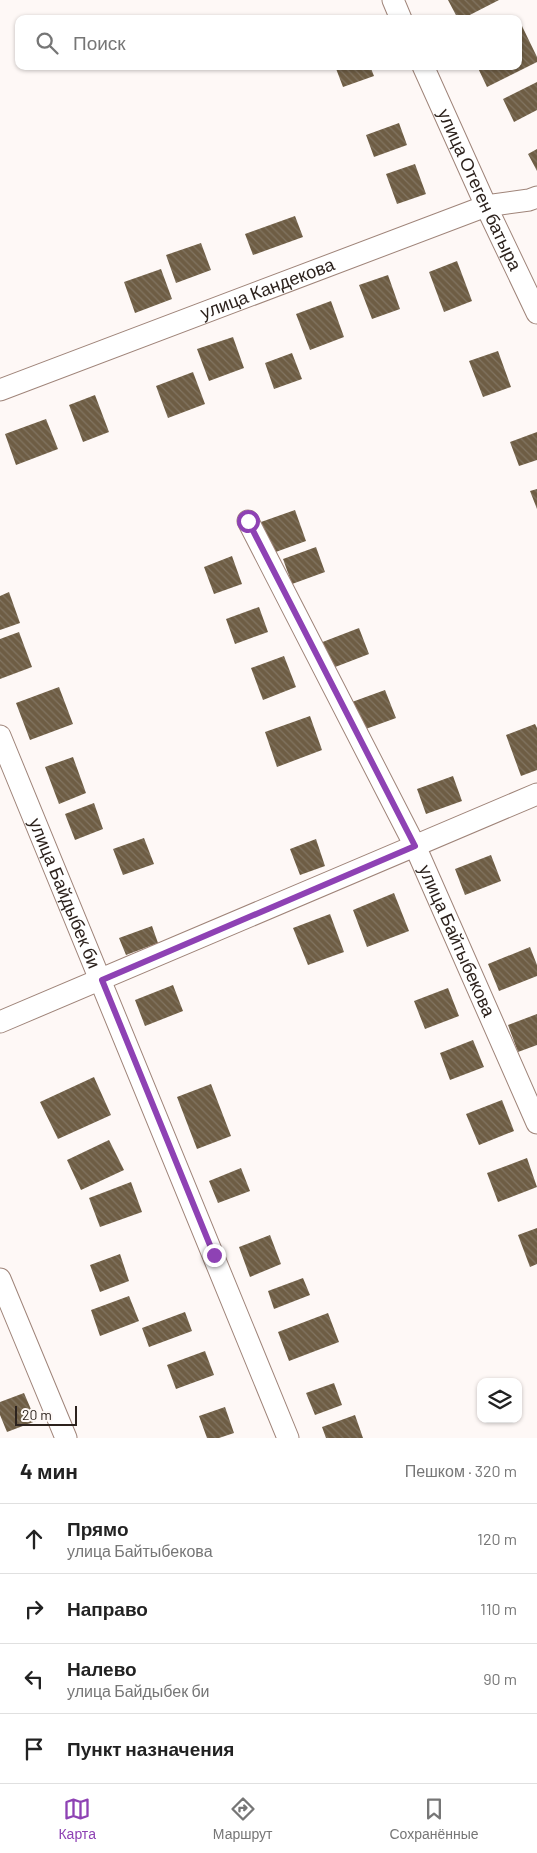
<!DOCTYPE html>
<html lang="ru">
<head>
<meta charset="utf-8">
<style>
	body { margin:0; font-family:Barlow,sans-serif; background:#f2f2f2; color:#222 }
	.controls { position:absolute; right:15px; bottom:15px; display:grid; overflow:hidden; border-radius:10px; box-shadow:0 1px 4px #0004 }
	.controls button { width:45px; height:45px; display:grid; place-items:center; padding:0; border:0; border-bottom:1px solid #e0e0e0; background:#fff; color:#222; font:25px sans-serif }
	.scale { position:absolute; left:15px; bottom:12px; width:62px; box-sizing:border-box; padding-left:5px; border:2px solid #2c221d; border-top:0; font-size:14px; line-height:18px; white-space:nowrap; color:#2c221d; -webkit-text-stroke:4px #fef8f6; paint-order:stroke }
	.stop { position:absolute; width:15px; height:15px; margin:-11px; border:4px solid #8e42b4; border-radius:50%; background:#fff }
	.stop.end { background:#8e42b4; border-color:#fff; box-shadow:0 1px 5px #0008 }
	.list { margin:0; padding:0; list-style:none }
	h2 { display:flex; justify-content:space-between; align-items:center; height:65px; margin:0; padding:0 20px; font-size:21px }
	h2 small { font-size:16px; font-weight:400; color:#767676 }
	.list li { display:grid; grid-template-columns:32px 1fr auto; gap:15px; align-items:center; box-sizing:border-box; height:70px; padding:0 20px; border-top:1px solid #e0e0e0 }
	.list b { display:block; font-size:19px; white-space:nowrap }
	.list p { margin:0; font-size:16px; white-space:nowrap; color:#767676 }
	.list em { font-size:16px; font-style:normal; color:#767676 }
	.icon { flex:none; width:28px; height:28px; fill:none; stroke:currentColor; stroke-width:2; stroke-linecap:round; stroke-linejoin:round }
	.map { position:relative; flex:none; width:537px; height:1438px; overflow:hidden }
	.search { position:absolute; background:#fff; box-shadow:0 1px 4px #0004; left:15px; right:15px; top:15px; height:55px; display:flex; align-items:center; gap:12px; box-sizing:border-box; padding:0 18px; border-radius:10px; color:#767676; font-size:19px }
	.sheet { height:345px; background:#fff }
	nav { display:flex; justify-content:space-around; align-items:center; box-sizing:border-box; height:70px; border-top:1px solid #e0e0e0; background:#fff; font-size:14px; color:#767676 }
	nav a { display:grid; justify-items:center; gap:2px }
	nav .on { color:#8e42b4 }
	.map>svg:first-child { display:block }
	.building { fill:url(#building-back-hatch) }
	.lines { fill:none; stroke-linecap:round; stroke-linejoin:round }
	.minor-casing { stroke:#9f8479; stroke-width:23 }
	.minor { stroke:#fff; stroke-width:21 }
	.route { stroke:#8e42b4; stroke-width:6 }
	.labels { text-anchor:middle; stroke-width:5; stroke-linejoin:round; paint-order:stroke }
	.street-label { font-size:18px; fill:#2c221d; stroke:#fef8f6 }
</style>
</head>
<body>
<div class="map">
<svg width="537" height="1438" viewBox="0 0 537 1438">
	<defs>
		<pattern id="building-back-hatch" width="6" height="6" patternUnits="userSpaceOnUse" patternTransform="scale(1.25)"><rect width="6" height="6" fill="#6e5d44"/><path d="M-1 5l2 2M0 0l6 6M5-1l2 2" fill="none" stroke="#827562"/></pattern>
	</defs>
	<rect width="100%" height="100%" fill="#fef8f6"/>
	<path class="building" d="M448,0H499L462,19H458Z
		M522,26L537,57V62L487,87L477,66H518V28Z
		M335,66H370L374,76L343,87Z
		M537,82V110L514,122L503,99Z
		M399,123L407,145L374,157L366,135Z
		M537,149V171L528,154Z
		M415,164L426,194L397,204L386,174Z
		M295,216L303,237L253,255L245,234Z
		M201,243L211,270L176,283L166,255Z
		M457,261L472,301L444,312L429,272Z
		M161,269L172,299L135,313L124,282Z
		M388,275L400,309L372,319L359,285Z
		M331,301L344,337L310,350L296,314Z
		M233,337L244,368L209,381L197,349Z
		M498,351L511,387L483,397L469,361Z
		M292,353L302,379L274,389L265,363Z
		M193,372L205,404L168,418L156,386Z
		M95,395L109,432L83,442L69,405Z
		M46,419L58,449L16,465L5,434Z
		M537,432V460L519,466L510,442Z
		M537,489V509L530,491Z
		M295,510L306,541L273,553L261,522Z
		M316,547L325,572L292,584L283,559Z
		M232,556L242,584L214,594L204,567Z
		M9,592L20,623L0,630V596Z
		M259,607L268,632L235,644L226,619Z
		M359,628L369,654L330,669L320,643Z
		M19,632L32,667L0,679V639Z
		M284,656L296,687L263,700L251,668Z
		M59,687L73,724L30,740L16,703Z
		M385,690L396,718L363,730L352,702Z
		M310,716L322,750L277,767L265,732Z
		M535,724L537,728V770L521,776L506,735Z
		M73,757L86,793L59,804L45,767Z
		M453,776L462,801L426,814L417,789Z
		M94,803L103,829L75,840L65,814Z
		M144,838L154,864L123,875L113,849Z
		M316,839L325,866L300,875L290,849Z
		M491,855L501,881L465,895L455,869Z
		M394,893L409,931L367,947L353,910Z
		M330,914L344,952L308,965L293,928Z
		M152,926L158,943L126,955L119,938Z
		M530,947L537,965V976L499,991L488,964Z
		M173,985L183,1011L145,1026L135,1000Z
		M448,988L459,1016L425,1029L414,1001Z
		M537,1014V1045L518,1052L508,1025Z
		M473,1040L484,1067L450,1080L440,1053Z
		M94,1077L111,1115L58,1139L40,1102Z
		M211,1084L231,1136L197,1149L177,1097Z
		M502,1100L514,1131L479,1145L466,1114Z
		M109,1140L124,1170L81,1190L67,1160Z
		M527,1158L537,1187L498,1202L487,1173Z
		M241,1168L250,1191L218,1203L209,1181Z
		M131,1182L142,1212L100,1227L89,1198Z
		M537,1228V1264L530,1267L518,1235Z
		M270,1235L281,1264L250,1277L239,1247Z
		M120,1254L129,1281L100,1292L90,1265Z
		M303,1278L310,1295L274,1309L268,1291Z
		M129,1296L139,1321L100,1336L91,1310Z
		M185,1312L192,1331L149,1347L142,1328Z
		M328,1313L339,1342L289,1361L278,1332Z
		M205,1351L214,1375L176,1389L167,1365Z
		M334,1383L342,1405L315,1415L306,1393Z
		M24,1393L36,1421L7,1432L0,1415V1402Z
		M225,1407L234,1433L219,1438H207L199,1416Z
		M355,1415L363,1438H326L322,1427Z"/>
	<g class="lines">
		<g class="minor-casing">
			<g id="minor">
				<path d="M393,0L401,19"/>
				<path id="s1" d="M423,66L486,206L537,313"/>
				<path id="s2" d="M0,390L486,206L529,200L537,197"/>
				<path id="s3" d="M248,521L415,846L537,1123"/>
				<path id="s4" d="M0,736L288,1438"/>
				<path d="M0,1022L537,794"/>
				<path d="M0,1279L66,1438"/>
			</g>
		</g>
		<use href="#minor" class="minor"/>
	</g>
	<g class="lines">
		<path class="route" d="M214,1255L102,980L415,846L248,521"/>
	</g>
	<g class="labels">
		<g class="street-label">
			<text dy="6" stroke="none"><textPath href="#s1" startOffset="136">улица Отеген батыра</textPath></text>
			<text dy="6" stroke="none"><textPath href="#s2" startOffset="286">улица Кандекова</textPath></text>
			<text dy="6" stroke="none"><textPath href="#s4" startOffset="170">улица Байдыбек би</textPath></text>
			<text dy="6" stroke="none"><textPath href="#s3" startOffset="469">улица Байтыбекова</textPath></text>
		</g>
	</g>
</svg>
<div class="controls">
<button><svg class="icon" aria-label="layers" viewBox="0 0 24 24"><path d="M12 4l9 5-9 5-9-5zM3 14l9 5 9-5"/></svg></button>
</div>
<div class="scale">20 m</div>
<div class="stop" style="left:248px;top:521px"></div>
<div class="stop end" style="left:214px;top:1255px"></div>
<div class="search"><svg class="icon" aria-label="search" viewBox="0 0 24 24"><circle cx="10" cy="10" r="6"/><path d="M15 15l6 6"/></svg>Поиск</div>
</div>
<section class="sheet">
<h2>4 мин<small>Пешком · 320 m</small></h2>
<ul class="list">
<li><svg class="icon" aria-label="ahead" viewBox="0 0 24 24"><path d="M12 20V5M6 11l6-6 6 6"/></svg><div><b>Прямо</b><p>улица Байтыбекова</p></div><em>120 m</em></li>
<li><svg class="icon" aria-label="right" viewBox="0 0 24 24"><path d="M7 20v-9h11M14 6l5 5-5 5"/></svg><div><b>Направо</b></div><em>110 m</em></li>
<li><svg class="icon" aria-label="left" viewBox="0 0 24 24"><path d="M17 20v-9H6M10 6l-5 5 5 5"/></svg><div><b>Налево</b><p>улица Байдыбек би</p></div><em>90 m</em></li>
<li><svg class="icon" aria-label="arrive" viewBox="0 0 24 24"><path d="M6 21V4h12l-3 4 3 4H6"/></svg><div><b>Пункт назначения</b></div></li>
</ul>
</section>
<nav>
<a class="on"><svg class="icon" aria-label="map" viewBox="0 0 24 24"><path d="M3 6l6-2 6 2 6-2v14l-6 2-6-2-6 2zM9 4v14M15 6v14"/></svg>Карта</a>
<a><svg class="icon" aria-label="directions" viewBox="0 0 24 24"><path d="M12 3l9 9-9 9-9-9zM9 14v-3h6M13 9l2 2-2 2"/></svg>Маршрут</a>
<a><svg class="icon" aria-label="saved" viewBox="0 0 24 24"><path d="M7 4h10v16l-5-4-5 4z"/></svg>Сохранённые</a>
</nav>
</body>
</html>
